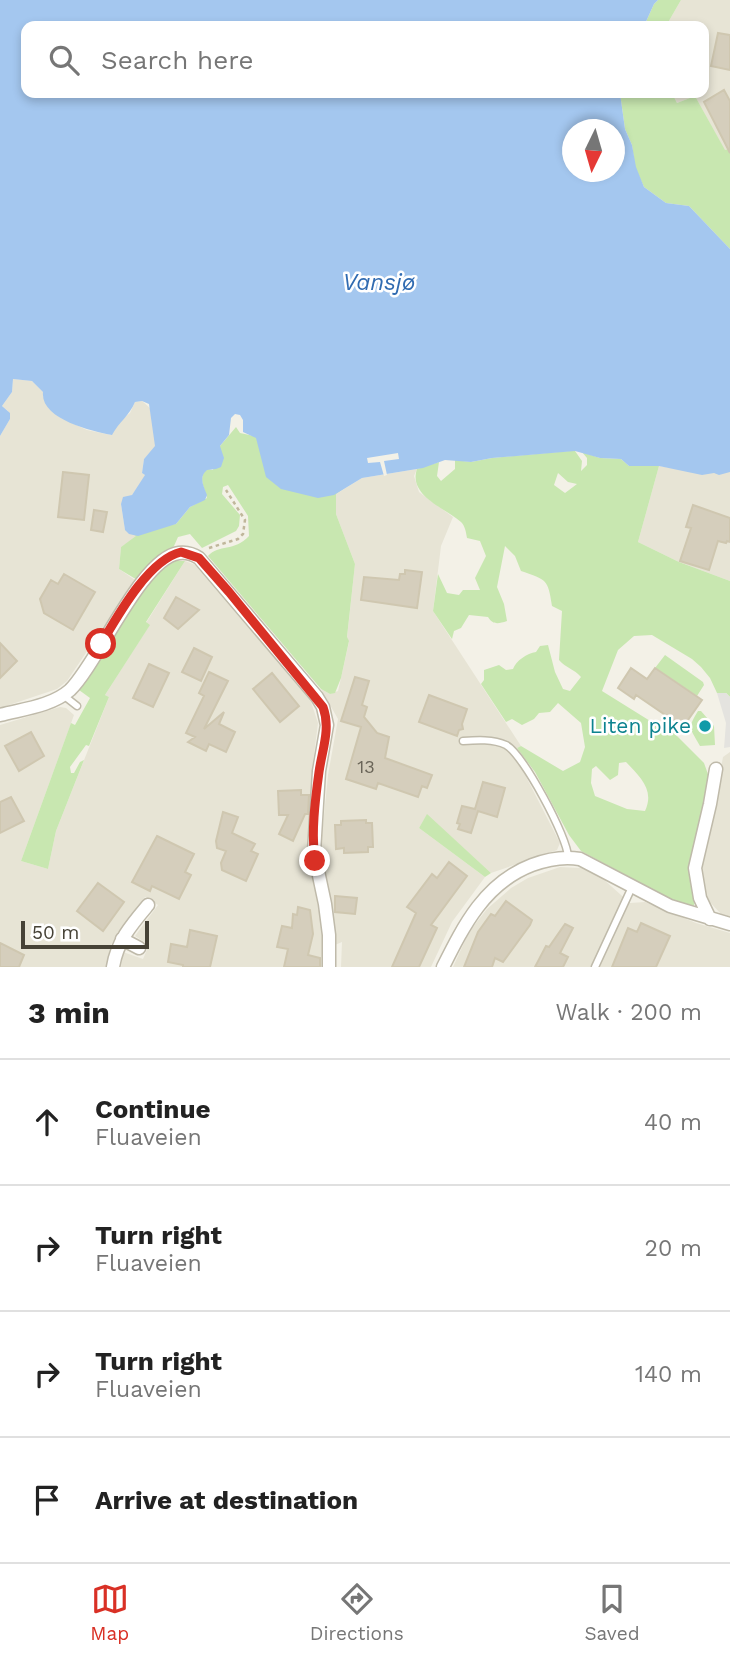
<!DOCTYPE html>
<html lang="en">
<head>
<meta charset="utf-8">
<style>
	body { margin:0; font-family:"Work Sans",sans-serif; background:#f6f6f6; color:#222 }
	.compass { position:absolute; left:562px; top:119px; width:63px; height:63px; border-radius:50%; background:#fff; box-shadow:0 4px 10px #0003; rotate:185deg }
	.scale { position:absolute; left:21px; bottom:18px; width:128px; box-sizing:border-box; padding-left:7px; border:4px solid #464236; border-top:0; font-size:19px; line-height:24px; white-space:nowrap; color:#464236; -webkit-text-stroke:5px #fff; paint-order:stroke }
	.stop { position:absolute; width:21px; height:21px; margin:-16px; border:5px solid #d93025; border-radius:50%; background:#fff }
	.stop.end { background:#d93025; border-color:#fff; box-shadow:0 2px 7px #0008 }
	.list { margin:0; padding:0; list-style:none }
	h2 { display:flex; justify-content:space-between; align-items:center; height:91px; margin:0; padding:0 28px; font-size:30px }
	h2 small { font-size:23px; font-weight:400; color:#767676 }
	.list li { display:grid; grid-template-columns:46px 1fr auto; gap:21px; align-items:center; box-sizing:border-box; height:126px; padding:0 28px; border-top:2px solid #e0e0e0 }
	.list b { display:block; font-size:26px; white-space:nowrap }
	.list p { margin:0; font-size:23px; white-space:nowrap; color:#767676 }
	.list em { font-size:23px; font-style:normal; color:#767676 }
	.icon { flex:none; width:38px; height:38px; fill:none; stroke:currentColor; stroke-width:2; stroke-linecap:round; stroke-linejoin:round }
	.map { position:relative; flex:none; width:730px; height:967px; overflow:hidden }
	.search { position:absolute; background:#fff; box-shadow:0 4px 10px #0003; left:21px; right:21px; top:21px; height:77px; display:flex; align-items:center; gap:18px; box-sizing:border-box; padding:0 24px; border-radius:14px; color:#767676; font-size:26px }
	.sheet { height:595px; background:#fff }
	nav { display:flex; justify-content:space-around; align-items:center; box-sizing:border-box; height:98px; border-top:2px solid #e0e0e0; background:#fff; font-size:19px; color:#767676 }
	nav a { display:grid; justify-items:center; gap:4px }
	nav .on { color:#d93025 }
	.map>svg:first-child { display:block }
	.residential { fill:#e7e4d5 }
	.green { fill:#c8e7b0; fill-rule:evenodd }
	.parking { fill:#e4e3df }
	.water { fill:#a4c7ef; fill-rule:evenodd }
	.pier { fill:#f3f1e7 }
	.building { fill:#d5cebc; stroke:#cfc7b0; stroke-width:2 }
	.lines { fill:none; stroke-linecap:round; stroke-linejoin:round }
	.service-casing { stroke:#bfbaaa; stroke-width:9 }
	.minor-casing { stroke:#bfbaaa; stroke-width:15 }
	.path { stroke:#c0b79b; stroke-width:2.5; stroke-dasharray:3.5 3.5; stroke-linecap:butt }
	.service { stroke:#fff; stroke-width:6 }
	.minor { stroke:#fff; stroke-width:12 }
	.route { stroke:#d93025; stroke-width:9 }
	.culture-dot { fill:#0f9aa8; stroke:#fff; stroke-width:2.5 }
	.labels { text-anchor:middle; stroke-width:5; stroke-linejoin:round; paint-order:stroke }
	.number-label { font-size:18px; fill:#6a6558 }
	.culture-label { font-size:21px; fill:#0d838f; stroke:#fff; text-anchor:end }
	.water-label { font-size:23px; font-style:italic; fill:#306bb1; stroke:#fff }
</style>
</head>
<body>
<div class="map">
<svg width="730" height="967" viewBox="0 0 730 967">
	<rect width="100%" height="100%" fill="#f3f1e7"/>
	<path class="residential" d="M681,0H730V149L725,151L695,96L677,103L672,93H704V26H666Z
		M13,379L32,381L43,392V396L59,417L87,430L111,435L118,423L130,413L135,402L142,401L150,408L156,439L155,447L144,459L142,473L146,475L132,495L121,504L125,530L138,536L121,547L119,569L135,580L67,681L57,689L0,708V436L10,419L8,411L2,406L12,392Z
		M659,466L695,472H730V581L679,562L638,542Z
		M417,469L414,476L419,492L453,517L441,546L433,611L521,746L510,752L519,763L560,843L557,850L491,873L427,815L419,828L485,877L452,922L431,967H341L342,942L335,945L321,845L328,775L338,719L321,689L330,694L338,691L341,678L349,642L347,638L355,564L336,514V494L362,478Z
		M185,561L198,566L310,699L318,723L311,778L309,855L322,928L323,967H121L123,952L143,959L149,945L135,936L158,905L145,897L110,946L107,967H0V725L60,707L66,708L74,715L21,861L48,869L56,831L109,697L105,695L149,626L146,623Z
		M730,752V917L721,914L708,900L700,880L723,757Z
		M560,867L581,868L602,878L630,903L645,902L696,923L730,933V967H453L469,932L487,909L511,888L528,878Z"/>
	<path class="green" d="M658,0H681L666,26H644L654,4Z
		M620,93H672L677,103L695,96L725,150L730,149V249L689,206L666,203L644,187L635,167L632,145L625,129Z
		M236,427L240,433L254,436L353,482L336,494V514L355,564L347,637L349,641L341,678L335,693L330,694L321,689L208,556C219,544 234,552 249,536L248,516L228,485L223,487L222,494L240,515L239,526L236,531L202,548L190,534L178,537L174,546L157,558L139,581L119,569L121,547L136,536L125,530L176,524L190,507L207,498C205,488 197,478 207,469L213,470L220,450V446Z
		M569,451H575L582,461L581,471L587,465V458L582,452L600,458L621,459L629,466H659L638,542L679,562L730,581V697L726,693H717L710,678L701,667L692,659L652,635L634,636L618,650L602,691L655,724L671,730L704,763L709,777L696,900L693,907L678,903L581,851L569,835L535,772L517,748L521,746L563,771L580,762L585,747L581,723L558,703L550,712L539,713L534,719L522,725L512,719L506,722L481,684L484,680V670L499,665L506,670L513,669C516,661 527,653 536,652L540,646L548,645L555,672L563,689L570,691L581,677C574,669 566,668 559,660L562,611L552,606C548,579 547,580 521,571L515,556L505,546L497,587L504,604L507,621C498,624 493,625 488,617L469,615L461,628L454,631L452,639L433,611L438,574L447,593L459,595L463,590H480L475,578L486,556L480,541L467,538C466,532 465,526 461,522C445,508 408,496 417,469L439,462L437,476L441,481L455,469V460L471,462L492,458ZM558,473L568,482L577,484L565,493L554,485ZM626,762C640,777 655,790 645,811L627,809L595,796L591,783L592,769L596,766L610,780L618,775L619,763Z
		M175,561H185L146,622L150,625L105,695L109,697L89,746L86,745L70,767L71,773H74L80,762L84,760L56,831L48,869L21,861L71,723L75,725L90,698L79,690C111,651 131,587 175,561Z
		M665,655L703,682L704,685L697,696L655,668Z
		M698,711H701L714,726L715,745L700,746C690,728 687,729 698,711Z
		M427,814L491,873L485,877L419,828Z"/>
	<path class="parking" d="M717,693H726L730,697V747L724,748L726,723Z"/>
	<path class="water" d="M0,0H658L654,4L644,26H26V93H620L625,129L632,145L636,167L644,187L666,203L689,206L730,249V472L719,475L714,473L702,475L659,466H629L621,459L600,458L575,451L492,458L471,462L445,460L423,468L362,478L334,495L318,498L281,489L266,477L256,438L243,432V420L240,415L235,414L231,418L229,435L220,446L224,458L221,467L216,469L207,470C198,477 204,487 207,495L205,500L190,507L176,524L138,536L129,534L125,530L121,504L123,497L132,495L145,475L142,473L144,459L155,446L149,404L142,401L135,402C129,416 119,422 112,435C91,431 40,419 43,392L32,381L13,379L12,392L2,406L10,413V419L0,436ZM572,130H614V172H572Z"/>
	<path class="pier" d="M398,453L399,459L384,461L387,475L384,476L380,462L368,463L367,458Z"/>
	<path class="building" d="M718,33L730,35V70L711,66Z
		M724,90L730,101V153L704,102Z
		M63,472L89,475L84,520L58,517Z
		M693,505L730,518V542L727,541L726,543L718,541L709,570L680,561L691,528L686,527Z
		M94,510L107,512L103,532L91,530Z
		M405,570L422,572L417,608L361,600L364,577L399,580L400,574H405Z
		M64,574L95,592L73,630L44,613L40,599L51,580L58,584Z
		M176,597L199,610L178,629L164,618Z
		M0,643L17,661L0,678Z
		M194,648L212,657L201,681L182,672Z
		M149,664L169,673L153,707L133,698Z
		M631,668L647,679L655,668L702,700L683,727L636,695L634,699L618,688Z
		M209,672L228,681L204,729L224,712L219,724L235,732L226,752L209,744L206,751L188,742L195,737L186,733L204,696L199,693Z
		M272,673L299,706L280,722L253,689Z
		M355,677L369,681L362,705L367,707L364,717L377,733L389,737L385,758L432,775L427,788L422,786L418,797L378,783L376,789L346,779L361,727L341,721Z
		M429,695L467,709L462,724L463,729L459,730L457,736L419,722Z
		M31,732L44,756L19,771L5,746Z
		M483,782L505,788L497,817L478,811L471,833L458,829L460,824L457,823L462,806L475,809Z
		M301,790V795H309L308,814H305L293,841L279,834L288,815H279L278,791Z
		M11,797L24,821L0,833V802Z
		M223,812L238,817L232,833L255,844L251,851L258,854L246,881L222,870L221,863L226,851L217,848L216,841Z
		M366,820V823H372L373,847H368V852L344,853V848L336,849L335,825H341V821Z
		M157,836L194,854L185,872L191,875L179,899L152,886L150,891L132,882Z
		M449,862L467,876L431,925L437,928L419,967H392L416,913L407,907L432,874L437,878Z
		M98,883L124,902L103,931L77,911Z
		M335,896L357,898L355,914L335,912Z
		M506,901L532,920L530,925L503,962L495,958L492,967H464L478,932L491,914L495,916Z
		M298,907L310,910L313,934L308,955L320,958V967H284L288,949L277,947L282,926L292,928L293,914L297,915Z
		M641,923L670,936L656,967H612L628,928L637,932Z
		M565,924L573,928L560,953L568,957L563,967H535L546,946L549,947Z
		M190,930L217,936L210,967H183V965L168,962L171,944L187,947Z
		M0,943L24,955L19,967H0Z"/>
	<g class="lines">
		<g class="service-casing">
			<path id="service" d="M63,695L77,706
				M463,741C477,740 493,739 506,745C523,754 568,838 568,857
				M595,967L632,887"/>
		</g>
		<g class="minor-casing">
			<path id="minor" d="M0,715C23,709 52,706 70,690C98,663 141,558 179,553C186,552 193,554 199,558L317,697L323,707L327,725L319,771L314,852L325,904L329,935V967
				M710,919L700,898L695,868L710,804L716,769
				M122,939L139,948
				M113,967C117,941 132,924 148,905
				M443,967C464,925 485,883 532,865C548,859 563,856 580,859L670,906L730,924"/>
		</g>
		<path class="path" d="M209,548L238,539L243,534L245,520L226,490"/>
		<use href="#service" class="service"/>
		<use href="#minor" class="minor"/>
	</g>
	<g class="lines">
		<path class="route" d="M101,644C117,617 148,560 181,552L199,558L229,592L323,707C331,729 322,750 319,772C315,801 311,833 315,861"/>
	</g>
	<circle class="culture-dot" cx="705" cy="726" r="7"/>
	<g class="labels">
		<g class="number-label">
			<text x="366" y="773">13</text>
		</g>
		<g class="culture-label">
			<text x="691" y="733">Liten pike</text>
		</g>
		<g class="water-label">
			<text x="379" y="290">Vansjø</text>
		</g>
	</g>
</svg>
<svg class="compass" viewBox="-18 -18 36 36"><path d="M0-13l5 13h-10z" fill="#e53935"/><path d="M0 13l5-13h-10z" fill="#767676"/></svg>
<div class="scale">50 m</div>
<div class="stop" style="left:101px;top:644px"></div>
<div class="stop end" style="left:315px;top:861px"></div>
<div class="search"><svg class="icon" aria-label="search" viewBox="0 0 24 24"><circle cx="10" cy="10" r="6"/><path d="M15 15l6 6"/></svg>Search here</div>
</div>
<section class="sheet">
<h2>3 min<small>Walk · 200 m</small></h2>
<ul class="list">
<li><svg class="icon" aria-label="ahead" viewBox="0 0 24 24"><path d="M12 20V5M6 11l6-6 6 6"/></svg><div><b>Continue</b><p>Fluaveien</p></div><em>40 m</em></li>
<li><svg class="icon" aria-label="right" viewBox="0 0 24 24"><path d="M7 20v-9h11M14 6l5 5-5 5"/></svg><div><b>Turn right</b><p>Fluaveien</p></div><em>20 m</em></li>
<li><svg class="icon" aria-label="right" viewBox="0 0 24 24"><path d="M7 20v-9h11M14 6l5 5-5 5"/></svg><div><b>Turn right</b><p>Fluaveien</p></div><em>140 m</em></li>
<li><svg class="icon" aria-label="arrive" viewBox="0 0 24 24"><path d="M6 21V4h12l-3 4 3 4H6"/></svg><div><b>Arrive at destination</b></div></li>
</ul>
</section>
<nav>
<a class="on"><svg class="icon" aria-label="map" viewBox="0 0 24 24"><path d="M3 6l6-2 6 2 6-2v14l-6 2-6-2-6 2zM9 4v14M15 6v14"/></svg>Map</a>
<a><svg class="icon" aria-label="directions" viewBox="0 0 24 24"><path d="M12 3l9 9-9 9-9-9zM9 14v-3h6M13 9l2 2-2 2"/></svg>Directions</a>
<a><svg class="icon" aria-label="saved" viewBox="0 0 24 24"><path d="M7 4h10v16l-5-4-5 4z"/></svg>Saved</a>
</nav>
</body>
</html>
